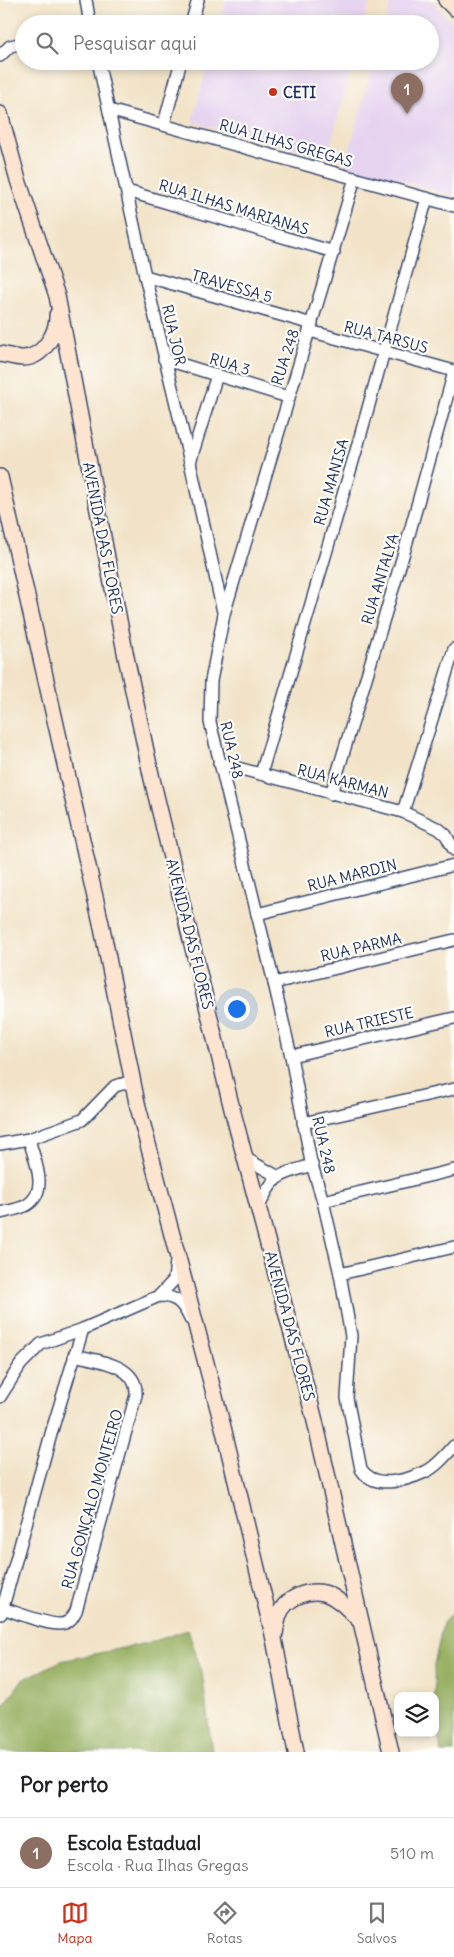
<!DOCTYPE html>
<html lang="pt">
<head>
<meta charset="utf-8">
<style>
  :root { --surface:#fff; --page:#f6f6f6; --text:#202124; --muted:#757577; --line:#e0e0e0; --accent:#c8321e }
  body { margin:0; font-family:Delius,sans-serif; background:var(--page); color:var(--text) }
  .controls { position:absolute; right:15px; bottom:15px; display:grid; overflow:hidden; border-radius:10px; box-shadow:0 2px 8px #0003 }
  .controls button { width:45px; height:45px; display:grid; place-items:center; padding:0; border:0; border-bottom:1px solid var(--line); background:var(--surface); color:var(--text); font:25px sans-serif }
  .you { position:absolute; left:236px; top:1008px; width:18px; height:18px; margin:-12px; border:4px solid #fff; border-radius:50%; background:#1a73e8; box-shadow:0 0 0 8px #1a73e833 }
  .badge { display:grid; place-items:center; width:32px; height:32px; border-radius:50%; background:var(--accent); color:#fff; font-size:16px; font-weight:700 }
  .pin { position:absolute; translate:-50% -41px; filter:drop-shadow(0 1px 2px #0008) }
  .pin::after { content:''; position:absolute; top:26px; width:18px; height:15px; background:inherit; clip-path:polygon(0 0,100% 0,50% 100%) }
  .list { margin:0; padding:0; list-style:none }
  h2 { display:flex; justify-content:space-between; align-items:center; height:65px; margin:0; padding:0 20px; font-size:21px }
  h2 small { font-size:16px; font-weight:400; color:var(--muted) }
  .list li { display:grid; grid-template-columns:32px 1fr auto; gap:15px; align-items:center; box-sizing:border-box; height:70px; padding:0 20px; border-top:1px solid var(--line) }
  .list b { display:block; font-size:19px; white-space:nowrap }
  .list p { margin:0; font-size:16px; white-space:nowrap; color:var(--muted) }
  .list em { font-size:16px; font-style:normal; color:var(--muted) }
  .icon { flex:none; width:28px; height:28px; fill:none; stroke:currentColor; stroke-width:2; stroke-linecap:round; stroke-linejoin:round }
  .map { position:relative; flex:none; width:454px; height:1752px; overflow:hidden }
  .search { position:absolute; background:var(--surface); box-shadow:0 2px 8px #0003; left:15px; right:15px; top:15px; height:55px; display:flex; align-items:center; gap:12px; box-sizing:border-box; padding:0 18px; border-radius:28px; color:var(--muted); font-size:19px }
  .sheet { height:135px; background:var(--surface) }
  nav { display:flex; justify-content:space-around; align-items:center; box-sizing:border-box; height:70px; border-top:1px solid var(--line); background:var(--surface); font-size:14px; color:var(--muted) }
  nav a { display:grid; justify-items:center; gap:2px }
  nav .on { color:var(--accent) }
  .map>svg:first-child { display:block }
  .built { fill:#e6d3f0 }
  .forest { fill:#97b062; stroke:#597060 }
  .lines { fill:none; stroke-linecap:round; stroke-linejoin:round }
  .minor-casing { stroke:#3b4a6e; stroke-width:14 }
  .secondary-casing { stroke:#3b4a6e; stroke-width:18 }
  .minor { stroke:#fff; stroke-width:11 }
  .secondary { stroke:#fde4d1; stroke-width:15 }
  .poi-dot { fill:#c8321e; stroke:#fdfcf7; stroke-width:2 }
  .labels { text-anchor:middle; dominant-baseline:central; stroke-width:4.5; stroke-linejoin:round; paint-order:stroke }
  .poi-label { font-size:15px; font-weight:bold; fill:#1b2f5e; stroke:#fdfcf7; text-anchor:start }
  .street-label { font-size:15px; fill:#1b2f5e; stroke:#fdfcf7 }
</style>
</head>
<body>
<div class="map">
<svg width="454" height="1752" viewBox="0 0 454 1752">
  <rect width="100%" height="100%" fill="#fdfcf7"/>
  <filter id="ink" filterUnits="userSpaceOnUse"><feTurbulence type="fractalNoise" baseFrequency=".02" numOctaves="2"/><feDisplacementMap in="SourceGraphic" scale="10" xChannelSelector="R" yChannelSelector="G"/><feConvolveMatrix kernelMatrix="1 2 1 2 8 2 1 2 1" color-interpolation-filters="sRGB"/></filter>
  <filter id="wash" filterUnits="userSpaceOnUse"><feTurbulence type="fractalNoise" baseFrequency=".0096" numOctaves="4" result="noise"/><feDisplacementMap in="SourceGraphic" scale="20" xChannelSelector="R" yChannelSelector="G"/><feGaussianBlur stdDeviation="1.12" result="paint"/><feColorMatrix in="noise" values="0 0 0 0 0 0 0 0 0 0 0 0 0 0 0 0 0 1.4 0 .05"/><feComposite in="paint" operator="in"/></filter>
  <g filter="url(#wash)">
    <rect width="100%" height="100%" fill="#f2e3c8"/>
    <g class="built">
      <path d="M226,0H370L363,24H219Z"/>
      <path d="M391,0H430L454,25V196L345,166L374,61H430V24H385Z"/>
      <path d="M209,61H353L327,158L192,122Z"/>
    </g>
    <g class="forest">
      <path d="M454,1611V1752H441L435,1716L434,1665L443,1623Z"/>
      <path d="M188,1630L202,1672L212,1752H0V1711L22,1680L61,1661L147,1643Z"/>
    </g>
  </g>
  <g filter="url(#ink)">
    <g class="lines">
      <defs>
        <g id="minor">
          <path d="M86,0L90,24"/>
          <path d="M191,24L198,0"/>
          <path d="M0,56L10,46L24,43"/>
          <path d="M98,61L145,276L190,462L223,612"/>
          <path d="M109,110L454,206"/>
          <path d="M164,124L181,61"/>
          <path d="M355,178L224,614L211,681L210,722L274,983L291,1056L311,1162L323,1201L340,1274L351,1336L347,1398L361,1469C374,1490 405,1481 425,1472C436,1467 446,1455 454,1446"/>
          <path d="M127,191L334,252"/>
          <path d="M145,276L312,324"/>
          <path d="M310,331L454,371"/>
          <path d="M164,359L288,397"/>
          <path d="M190,462L217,375"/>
          <path d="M219,763L403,812L439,829L446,835L454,850"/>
          <path d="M261,774L358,444L427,198"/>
          <path d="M331,794L405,549L454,372"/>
          <path d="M403,812L454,649"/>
          <path d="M257,914L454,865"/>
          <path d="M274,983L454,940"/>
          <path d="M291,1056L454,1018"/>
          <path d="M303,1123L454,1089"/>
          <path d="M0,1144L29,1139L82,1120L115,1086L133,1081"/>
          <path d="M245,1158L277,1176"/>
          <path d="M323,1201L454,1170"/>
          <path d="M259,1207C274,1173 278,1176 312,1165"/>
          <path d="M0,1213C8,1211 20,1209 27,1205C50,1190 34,1160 29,1139"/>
          <path d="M340,1274L454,1247"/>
          <path d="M159,1296C177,1296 183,1304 190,1319"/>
          <path d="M0,1397L21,1364L41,1344L83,1329L159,1296L174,1280L176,1261"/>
          <path d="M2,1608C16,1612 53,1628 65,1623C71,1621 73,1616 76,1611L136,1395C138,1364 97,1361 74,1355"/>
          <path d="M1,1614L53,1427L83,1329"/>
        </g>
        <g id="secondary">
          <path d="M446,0L454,8"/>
          <path d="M0,114L18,180L57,296L126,657L152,779L232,1109L314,1417L391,1752"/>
          <path d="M0,354C7,355 16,358 23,358C43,358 58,332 57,315"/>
          <path d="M0,477L102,928L137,1103L223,1427L274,1639L296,1752"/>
          <path d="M275,1634C276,1628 277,1621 279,1615C285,1598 308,1589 324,1593C338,1597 351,1612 361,1622"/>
        </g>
      </defs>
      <use href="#minor" class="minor-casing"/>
      <use href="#secondary" class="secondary-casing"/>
      <use href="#minor" class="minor"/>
      <use href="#secondary" class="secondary"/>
    </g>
  </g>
  <circle class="poi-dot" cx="273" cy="92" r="5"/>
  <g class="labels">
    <g class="poi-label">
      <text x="283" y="92">CETI</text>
    </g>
    <g class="street-label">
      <text transform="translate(286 143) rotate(16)">RUA ILHAS GREGAS</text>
      <text transform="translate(234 207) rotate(17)">RUA ILHAS MARIANAS</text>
      <text transform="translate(232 286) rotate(16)">TRAVESSA 5</text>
      <text transform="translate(174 335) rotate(77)">RUA JOR</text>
      <text transform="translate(386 337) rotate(15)">RUA TARSUS</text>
      <text transform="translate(285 357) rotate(-72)">RUA 248</text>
      <text transform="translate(230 364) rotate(17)">RUA 3</text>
      <text transform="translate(331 482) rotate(-74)">RUA MANISA</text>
      <text transform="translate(103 538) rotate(79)">AVENIDA DAS FLORES</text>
      <text transform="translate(380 579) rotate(-73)">RUA ANTALYA</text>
      <text transform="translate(232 750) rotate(77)">RUA 248</text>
      <text transform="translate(343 781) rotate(15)">RUA KARMAN</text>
      <text transform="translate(352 875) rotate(-14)">RUA MARDIN</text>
      <text transform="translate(190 934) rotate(76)">AVENIDA DAS FLORES</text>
      <text transform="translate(361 947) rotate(-13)">RUA PARMA</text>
      <text transform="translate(369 1022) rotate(-13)">RUA TRIESTE</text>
      <text transform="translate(324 1145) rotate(77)">RUA 248</text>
      <text transform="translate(290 1326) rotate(75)">AVENIDA DAS FLORES</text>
      <text transform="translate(92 1499) rotate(-74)">RUA GONÇALO MONTEIRO</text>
    </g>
  </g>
</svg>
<div class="controls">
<button><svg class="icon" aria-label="layers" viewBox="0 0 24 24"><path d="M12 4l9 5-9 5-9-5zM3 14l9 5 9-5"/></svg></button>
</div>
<div class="you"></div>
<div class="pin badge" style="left:407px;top:114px;background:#8d6e63">1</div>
<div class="search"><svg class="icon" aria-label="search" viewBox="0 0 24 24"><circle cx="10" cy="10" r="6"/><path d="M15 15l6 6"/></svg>Pesquisar aqui</div>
</div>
<section class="sheet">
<h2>Por perto<small></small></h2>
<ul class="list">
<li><span class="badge" style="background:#8d6e63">1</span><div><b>Escola Estadual</b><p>Escola · Rua Ilhas Gregas</p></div><em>510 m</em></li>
</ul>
</section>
<nav>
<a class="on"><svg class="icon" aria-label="map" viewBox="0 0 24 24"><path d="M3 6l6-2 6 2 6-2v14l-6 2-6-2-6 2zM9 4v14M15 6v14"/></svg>Mapa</a>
<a><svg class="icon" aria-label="directions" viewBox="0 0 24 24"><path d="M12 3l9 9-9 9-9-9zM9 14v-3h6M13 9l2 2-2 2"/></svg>Rotas</a>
<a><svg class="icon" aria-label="saved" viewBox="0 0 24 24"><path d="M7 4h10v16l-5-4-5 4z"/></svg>Salvos</a>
</nav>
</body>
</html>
